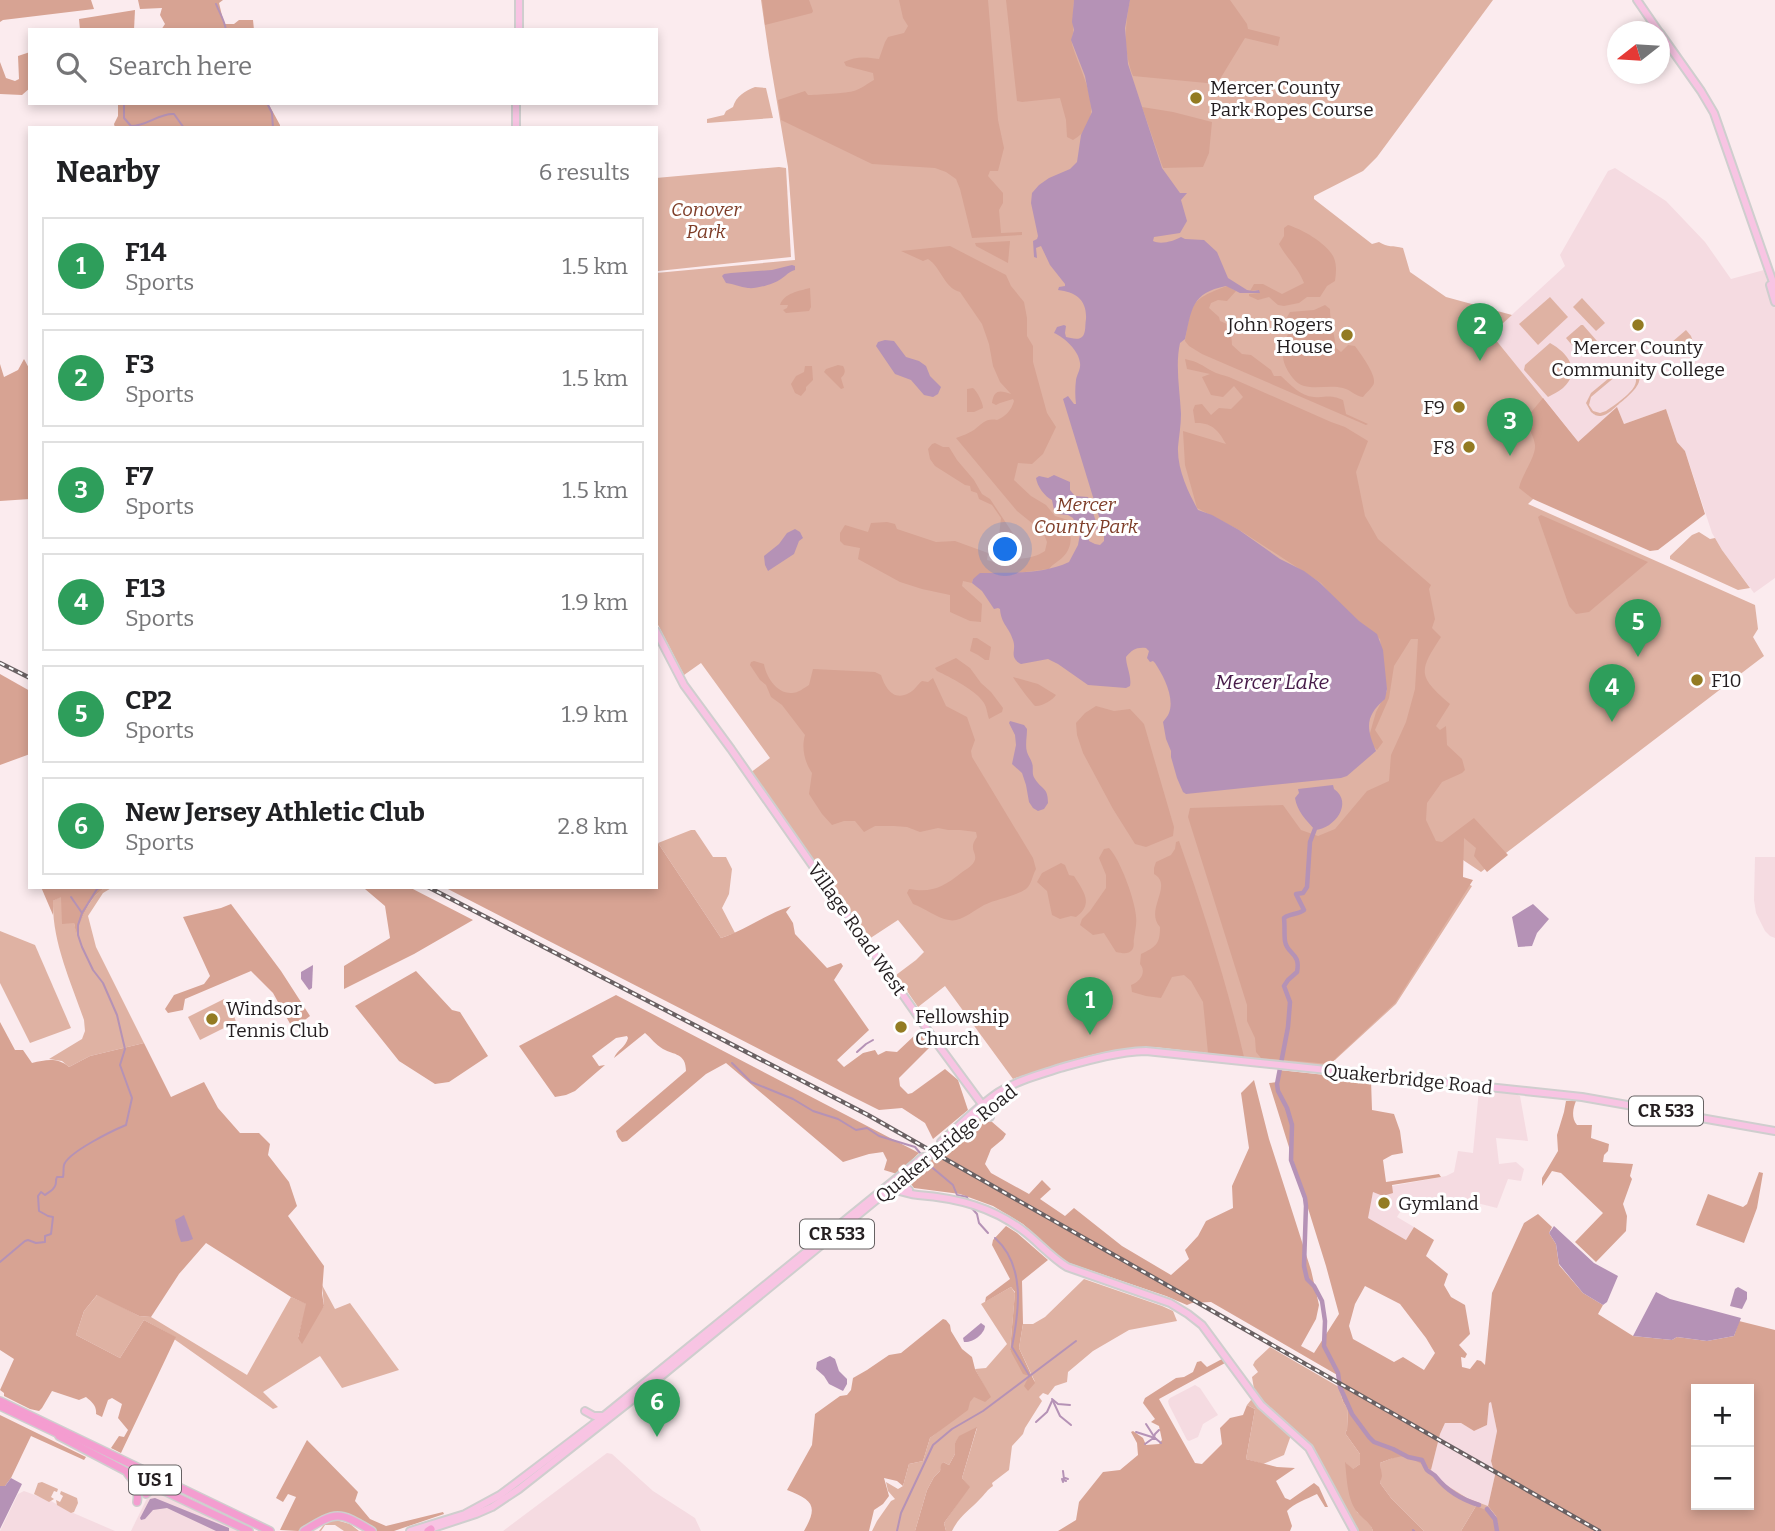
<!DOCTYPE html>
<html lang="en">
<head>
<meta charset="utf-8">
<style>
  :root { --surface:#fff; --page:#f2f2f2; --text:#202124; --muted:#757577; --line:#e0e0e0; --accent:#b45309 }
  body { margin:0; font-family:Bitter,serif; background:var(--page); color:var(--text) }
  .controls { position:absolute; right:21px; bottom:21px; display:grid; overflow:hidden; border-radius:0px; box-shadow:0 4px 10px #0003 }
  .controls button { width:63px; height:63px; display:grid; place-items:center; padding:0; border:0; border-bottom:2px solid var(--line); background:var(--surface); color:var(--text); font:35px sans-serif }
  .compass { position:absolute; left:1607px; top:21px; width:63px; height:63px; border-radius:50%; background:var(--surface); box-shadow:0 4px 10px #0003; rotate:253deg }
  .you { position:absolute; left:1006px; top:550px; width:24px; height:24px; margin:-18px; border:5px solid #fff; border-radius:50%; background:#1a73e8; box-shadow:0 0 0 10px #1a73e833 }
  .badge { display:grid; place-items:center; width:46px; height:46px; border-radius:50%; background:var(--accent); color:#fff; font-size:23px; font-weight:700 }
  .pin { position:absolute; translate:-50% -58px; filter:drop-shadow(0 2px 4px #0008) }
  .pin::after { content:''; position:absolute; top:37px; width:24px; height:21px; background:inherit; clip-path:polygon(0 0,100% 0,50% 100%) }
  .list { margin:0; padding:0; list-style:none }
  h2 { display:flex; justify-content:space-between; align-items:center; height:91px; margin:0; padding:0 28px; font-size:30px }
  h2 small { font-size:23px; font-weight:400; color:var(--muted) }
  .list li { display:grid; grid-template-columns:46px 1fr auto; gap:21px; align-items:center; box-sizing:border-box; height:98px; margin:0 14px 14px; padding:0 14px; border:2px solid var(--line); border-radius:0px }
  .list b { display:block; font-size:26px; white-space:nowrap }
  .list p { margin:0; font-size:23px; white-space:nowrap; color:var(--muted) }
  .list em { font-size:23px; font-style:normal; color:var(--muted) }
  .icon { flex:none; width:38px; height:38px; fill:none; stroke:currentColor; stroke-width:2; stroke-linecap:round; stroke-linejoin:round }
  .map { position:relative; flex:none; width:1775px; height:1531px; overflow:hidden }
  .search { position:absolute; background:var(--surface); box-shadow:0 4px 10px #0003; left:28px; top:28px; width:630px; height:77px; display:flex; align-items:center; gap:18px; box-sizing:border-box; padding:0 24px; border-radius:0px; color:var(--muted); font-size:26px }
  .panel { position:absolute; background:var(--surface); box-shadow:0 4px 10px #0003; left:28px; top:126px; width:630px; height:763px; border-radius:0px }
  .map>svg:first-child { display:block }
  .built { fill:#f5dbe1 }
  .green { fill:#dfb2a3; fill-rule:evenodd }
  .forest { fill:#d7a393; fill-rule:evenodd }
  .water { fill:#b592b6 }
  .lines { fill:none; stroke-linecap:round; stroke-linejoin:round }
  .stream { stroke:#b592b6; stroke-width:2 }
  .river { stroke:#b592b6; stroke-width:4.5 }
  .major-casing { stroke:#cfcece; stroke-width:10 }
  .highway-casing { stroke:#cfcece; stroke-width:10 }
  .major { stroke:#f8c4e3; stroke-width:6 }
  .highway { stroke:#f49dd0; stroke-width:7 }
  .rail-casing { stroke:#6a6163; stroke-width:4.5 }
  .rail { stroke:#fff; stroke-width:2; stroke-dasharray:5; stroke-linecap:butt }
  .major-bridge-casing { stroke:#cfcece; stroke-width:10; stroke-linecap:butt }
  .major-bridge { stroke:#f8c4e3; stroke-width:6 }
  .poi-dot { fill:#937b22; stroke:#fff; stroke-width:2.5 }
  .labels { text-anchor:middle; dominant-baseline:central; stroke-width:6; stroke-linejoin:round; paint-order:stroke }
  .shield { fill:#fff; stroke:#666263; stroke-width:2 }
  .shield-label { font-size:18px; font-weight:bold; fill:#241e20 }
  .poi-label { font-size:19px; fill:#241e20; stroke:#fff; text-anchor:start }
  .park-label { font-size:19px; font-style:italic; fill:#7e3d28; stroke:#fff }
  .street-label { font-size:19px; fill:#241e20; stroke:#fff }
  .water-label { font-size:21px; font-style:italic; fill:#481c4a; stroke:#fff }
</style>
</head>
<body>
<div class="map">
<svg width="1775" height="1531" viewBox="0 0 1775 1531">
  <rect width="100%" height="100%" fill="#fbebee"/>
  <g class="built">
    <path d="M1615,168L1666,201L1705,242L1731,279L1764,270L1775,308V578L1754,593L1722,550L1712,533L1685,451L1677,442L1666,409L1624,424L1617,408L1578,442L1491,334L1565,266L1560,255L1608,171Z"/>
    <path d="M1755,857H1775V938L1770,936L1765,931L1756,913L1754,900Z"/>
    <path d="M1479,1090L1515,1094L1520,1096L1528,1141L1496,1138L1499,1164L1516,1162L1524,1169L1521,1181L1508,1179L1497,1208L1457,1198L1439,1206L1418,1211L1405,1204L1397,1217L1414,1227L1406,1240L1367,1219L1373,1192L1392,1186L1446,1176L1454,1172L1458,1151L1473,1153Z"/>
    <path d="M1195,1385L1200,1388L1218,1415L1203,1424L1198,1437L1189,1441L1187,1440L1169,1405L1168,1401L1170,1398Z"/>
    <path d="M1489,1402H1491L1497,1431L1491,1461L1495,1475L1488,1506L1467,1498L1443,1483L1431,1470L1440,1434L1445,1423H1461L1474,1431L1487,1425Z"/>
    <path d="M607,1453L612,1454L653,1491L695,1518L701,1531H503Z"/>
    <path d="M151,1490L240,1531H131Z"/>
    <path d="M24,1491L51,1501L71,1512L115,1531H0L18,1494Z"/>
  </g>
  <g class="green">
    <path d="M761,0H1493L1377,157L1363,171L1314,196V199L1372,244L1379,242C1388,248 1393,245 1403,248L1410,272L1446,297L1512,315L1491,334L1584,449L1528,504L1755,605L1758,629L1753,637L1764,656L1481,872L1463,860L1452,876L1472,886L1396,1004L1335,1060L1301,1046L1331,1063L1322,1066L1154,1047C1105,1047 1059,1064 1013,1079L945,986L918,1007L896,975L916,960L924,952L898,920L869,939L750,773L770,758L701,663L684,675L656,621V273L795,260L788,167L769,55Z"/>
    <path d="M755,87L766,88L773,118L707,123V119L724,115L726,111L733,107C736,96 745,91 755,87Z"/>
    <path d="M779,167L786,168L791,257L658,271L656,250V178Z"/>
    <path d="M1550,297L1568,317L1538,345L1519,324Z"/>
    <path d="M1582,298L1605,323L1596,331L1573,307Z"/>
    <path d="M1581,325H1583L1597,341C1582,353 1578,353 1566,338Z"/>
    <path d="M1686,330L1691,336L1694,345L1677,351L1672,342Z"/>
    <path d="M1550,343C1568,353 1582,371 1563,388C1558,392 1553,394 1548,397L1524,370L1525,365Z"/>
    <path d="M1626,368C1655,375 1630,395 1619,404C1614,408 1608,415 1601,416C1596,416 1595,415 1591,412L1586,403L1591,393L1620,369ZM1622,371C1627,371 1629,370 1633,374C1646,386 1614,405 1606,411L1600,413L1593,411L1589,405L1591,397Z"/>
    <path d="M1699,532L1710,539L1715,538L1722,550L1750,588L1738,590L1670,559V556L1692,535Z"/>
    <path d="M691,830H695L713,857H726L732,869L729,894L722,908L735,933L721,938L658,843Z"/>
    <path d="M106,887H113L103,893L88,916L96,947L144,1043L90,1056L69,1067L62,1061L49,1059L82,1039L85,1031L84,1020C71,982 52,942 53,901L61,896L74,923L76,931C83,915 90,896 106,887Z"/>
    <path d="M0,931L35,945L71,1028L30,1043L0,983Z"/>
    <path d="M224,999L232,1009L236,1022L200,1040L188,1017Z"/>
    <path d="M1084,1279L1162,1306L1173,1311L1177,1321L1129,1330L1093,1351L1068,1372L1067,1382L1055,1386L1048,1395L1043,1393L1039,1397L1042,1401L1025,1428L1023,1434L1012,1446L1009,1470L992,1483L993,1486C987,1490 985,1494 980,1499C969,1511 960,1515 952,1531H946L944,1523L969,1487L962,1478L977,1428L955,1443V1454L949,1465L943,1462L940,1471L934,1477L927,1490L915,1531H872L877,1521L891,1501L895,1499L888,1491L886,1482L898,1489L903,1486L909,1464L923,1461L930,1438L945,1426L974,1396L990,1397L975,1369L986,1368L1007,1344L981,1304L1011,1287L1015,1293L1010,1350L1035,1382L1019,1348L1023,1324H1033L1045,1317Z"/>
    <path d="M322,1285L335,1309L350,1303L399,1370L342,1388L320,1356L263,1392L278,1407L273,1409L174,1339L175,1337L144,1320L120,1358L76,1335L84,1311L98,1294L139,1316L151,1317L247,1375L291,1297L307,1304L298,1338L324,1306Z"/>
    <path d="M1270,1347L1339,1387L1343,1402L1348,1409L1347,1430L1345,1433L1360,1454V1464L1352,1470L1346,1463L1357,1512L1370,1523L1373,1531H1354L1311,1449L1296,1435L1290,1438L1284,1455L1263,1464L1246,1459L1255,1409L1247,1405L1255,1395L1252,1377L1258,1372L1253,1365L1255,1361Z"/>
    <path d="M1400,1455L1414,1459L1431,1470L1443,1483L1467,1498L1488,1506L1496,1516L1499,1527L1476,1506L1461,1531H1424L1391,1498L1380,1483L1381,1476L1380,1463Z"/>
    <path d="M42,1482L58,1489L57,1492L54,1491L51,1497L54,1499L49,1502L34,1494L38,1483Z"/>
    <path d="M61,1491L77,1498L78,1503L74,1512L71,1513L57,1505L56,1500L60,1502L63,1496L60,1494Z"/>
    <path d="M336,1520L350,1524L359,1531H344L335,1525H325L321,1531H319L326,1522Z"/>
  </g>
  <g class="forest">
    <path d="M0,0H91L94,9L3,20L0,22Z"/>
    <path d="M138,0H223L219,3L224,24H234L239,20H253L254,30H161L165,24L160,15L162,8L140,9Z"/>
    <path d="M762,0H809L813,11L812,13L765,25Z"/>
    <path d="M899,0H988L998,120L1004,148L998,171H990L988,176L1003,193V203L999,210L1001,233L1022,232V235L972,238L960,189L956,179L946,172L935,168L872,164L781,120L778,100L805,91L808,95C814,95 849,93 854,91C861,89 868,83 874,80L873,73L846,66L844,62C856,56 866,57 879,59L885,42L888,37L904,33L908,26L903,18Z"/>
    <path d="M1006,0H1074C1073,9 1073,18 1073,28C1074,34 1071,38 1072,44C1080,73 1110,119 1073,140L1067,137L1066,120L1060,98L1022,102L1017,101Z"/>
    <path d="M1130,0H1230L1247,24L1248,29L1280,37L1278,46L1245,38L1217,84L1133,76C1123,51 1125,25 1130,0Z"/>
    <path d="M135,10L134,30H80L79,19Z"/>
    <path d="M30,52V88L22,95L0,94V62L6,78L15,81L19,79L18,56Z"/>
    <path d="M118,103H268L280,125V128H115L114,124L118,116Z"/>
    <path d="M1142,107L1173,112L1212,122L1209,153L1203,167L1163,168Z"/>
    <path d="M1288,225C1302,229 1328,244 1334,258C1337,266 1336,273 1335,281L1327,286L1320,297H1307L1299,303L1284,306L1278,305L1269,297L1258,300L1249,296V294L1259,293L1258,290L1250,291L1254,284H1263L1282,294L1304,283C1298,267 1287,259 1279,244L1284,236V228Z"/>
    <path d="M1010,241L1008,263L976,246L975,243Z"/>
    <path d="M950,246L1006,275L1011,286L1024,302L1027,318V336L1033,346V362L1047,413L1056,427L1043,454L1032,464L1018,463L1014,480L1031,496L1046,505L1055,516L1068,520C1071,534 1074,547 1062,558C1057,562 1053,564 1049,569L1017,573H984L973,579L972,583L963,581L962,586L982,604L981,622L970,621L950,612V595L922,589L900,582L858,559L860,548L844,545L840,541V533L845,525L868,532L871,523L887,522L895,524L897,529L936,542L955,541L988,553L987,560L994,562L995,555C1011,561 1032,560 1045,551L1047,542L1043,532L1017,511L956,438C962,436 969,433 974,430C983,423 986,418 997,420C1006,416 1011,411 1014,401L1013,399L1000,403L996,405L992,403C994,389 1000,390 1011,394L1000,382L993,366L989,344L982,324L960,292C944,288 941,267 928,259L923,261L901,251Z"/>
    <path d="M1227,286L1236,291L1227,301L1218,300L1211,303L1209,308L1219,317L1220,321L1227,324L1229,332H1231L1232,345L1242,354L1251,355L1271,370L1274,376H1281C1291,385 1300,396 1314,397C1327,398 1328,394 1343,400L1346,414L1368,424L1366,425L1202,354L1189,346L1185,341C1192,303 1189,300 1227,286Z"/>
    <path d="M810,288L811,307L809,311L786,313L783,310L787,308L788,305H780C784,293 799,291 810,288Z"/>
    <path d="M1325,305L1330,309C1330,323 1335,335 1336,348L1341,352L1348,345L1355,346C1360,353 1376,374 1374,383C1373,387 1365,394 1363,397C1355,396 1351,390 1343,388C1333,385 1321,388 1310,387C1301,386 1298,384 1292,377C1279,359 1282,351 1289,331L1283,324L1290,312L1314,310Z"/>
    <path d="M24,359L30,370V499L0,501V364L4,377L18,370Z"/>
    <path d="M1185,359C1199,362 1201,365 1212,371C1217,374 1224,375 1229,377L1331,422L1345,427L1368,441L1356,472L1365,516L1378,539L1431,585L1429,589L1435,619L1432,628L1441,637C1418,672 1418,676 1450,704L1436,726L1440,730L1446,726L1447,745L1462,759L1465,770L1462,773L1442,782L1427,803L1426,820L1436,841L1442,842L1474,818L1508,855L1487,872L1474,856L1476,848L1464,838L1463,877L1473,880L1395,1003L1337,1057L1331,1064L1261,1058L1256,1052L1255,1038L1247,1021V1005L1188,817L1190,808L1283,805L1301,830L1318,836L1335,829L1367,791L1389,781L1391,755L1406,722L1415,689L1418,639H1411L1394,666L1389,698L1375,730L1383,742L1377,750L1370,743V733L1376,712L1387,691L1380,639L1349,615L1321,583L1241,531L1197,508L1185,465L1183,431L1226,444C1219,431 1212,422 1195,423L1193,410L1195,405L1202,404L1211,415L1219,408L1231,409L1243,397L1234,386L1223,397L1211,395L1202,377L1210,374L1187,369Z"/>
    <path d="M838,365L843,366C846,371 845,374 841,378L844,388L841,389L824,372L826,369Z"/>
    <path d="M805,366H812L813,380L806,387V390L801,396L795,393L791,384L796,376L804,372Z"/>
    <path d="M973,388C977,391 983,403 983,408L974,412H967V389Z"/>
    <path d="M1543,398L1578,442L1617,407L1624,424L1666,409L1677,442L1685,451L1705,514L1658,550L1650,551L1533,499L1519,488C1522,474 1536,457 1535,445C1534,435 1527,428 1527,417Z"/>
    <path d="M935,443L943,447H949L957,460L974,480L982,494L990,499L1022,547L1017,550L1004,544L999,536L1001,518L992,505L979,499L977,493L971,491L970,486L965,485L935,466L930,459L928,449L932,444Z"/>
    <path d="M1541,515L1648,562L1589,612L1576,614L1569,606L1538,517Z"/>
    <path d="M973,638H977L991,647L989,660H985L978,655L970,651Z"/>
    <path d="M956,658L970,668L981,683L991,692L1003,708L1002,712L989,719C987,713 987,708 984,703C977,691 950,677 937,671L935,668Z"/>
    <path d="M754,661L764,664C766,677 777,694 792,693C798,693 804,688 809,685L813,669L875,672L881,675C885,687 893,702 909,693C914,691 917,685 922,681L928,682L933,678L946,706L967,717L975,740L971,751L972,757L1033,858L1036,869C1032,876 1032,884 1026,889C1016,896 996,899 984,905C975,910 959,923 949,920C936,918 925,908 913,904L907,893L909,889C933,893 943,887 961,873C965,870 972,866 974,862C979,853 967,850 977,837L976,832L960,830H948L938,828L920,832L907,827L894,826H875L864,832L855,821H844L832,825L822,814L809,794L812,773C805,763 801,748 805,735L782,705L771,697L766,685L760,680L750,665L751,662Z"/>
    <path d="M0,674L30,691V754L0,765Z"/>
    <path d="M1013,677L1038,684L1056,695C1053,700 1041,707 1035,706C1031,702 1015,681 1013,677Z"/>
    <path d="M1096,706L1114,711L1130,709L1144,724L1174,827L1173,836L1146,847L1135,844L1113,809L1083,753L1077,735L1076,723L1085,713Z"/>
    <path d="M1179,841C1204,912 1227,984 1244,1057L1208,1053L1203,1002L1191,981L1184,975L1172,977L1161,998L1146,996L1132,992L1131,985C1140,982 1147,972 1140,964L1141,954C1156,947 1160,944 1160,927C1144,910 1174,885 1154,874V868L1156,862L1171,855L1175,849L1176,842Z"/>
    <path d="M656,843H658L721,938C746,930 766,914 791,906L786,912L793,923L795,934L827,968L841,963L843,966L834,980L869,1030L837,1060L844,1067L863,1053L875,1050L878,1055L886,1051L897,1052L915,1035L925,1031L933,1044L899,1078L900,1086L908,1094L912,1093L945,1069L958,1080L968,1110L933,1139L925,1123L902,1108L879,1110L843,1092L444,887H656Z"/>
    <path d="M1109,848C1120,859 1135,900 1136,916C1137,924 1135,931 1134,939C1133,942 1135,946 1132,950C1128,955 1122,953 1116,952L1104,933L1093,935L1080,925L1082,919L1090,911L1106,888V875L1099,858L1104,849Z"/>
    <path d="M1061,863L1065,865L1069,875L1074,876C1084,892 1094,904 1076,917L1071,916L1060,919L1052,915L1047,891L1037,882L1042,873Z"/>
    <path d="M41,887H106C89,897 83,916 76,933L74,923L62,924L61,897L53,901V915Z"/>
    <path d="M366,887H409L473,920L414,954L344,989V966L390,938L385,906L365,889Z"/>
    <path d="M231,904L281,971L310,1016L293,1029L273,993L251,971L185,999L183,1010L168,1013L165,1009L174,995L204,984L210,976L183,917L221,908Z"/>
    <path d="M416,971L452,1010L460,1012L488,1056L449,1082L435,1084L399,1061L355,1006Z"/>
    <path d="M616,995L919,1153L897,1174L884,1170L887,1160L883,1152L869,1154L843,1162L726,1063L706,1074L627,1141L622,1142L618,1137L616,1131L686,1071C686,1053 674,1055 663,1049C656,1045 651,1038 645,1033L614,1058C617,1050 626,1047 628,1038L627,1036L616,1038L592,1056L599,1066L605,1065L575,1091L566,1095L555,1097L519,1046Z"/>
    <path d="M0,1022L15,1050H23L32,1063C46,1060 57,1057 69,1067L90,1056L144,1043L171,1097L204,1082L218,1108L240,1133H259L270,1144L268,1155L289,1182L297,1206L288,1216L324,1266L322,1293L324,1306L302,1344L298,1338L306,1304L291,1297L206,1243L179,1274L151,1317L139,1316L97,1295L84,1311L76,1335L120,1358L144,1320L176,1337L121,1453L111,1448L119,1436L124,1437L128,1430L118,1418L122,1404L112,1398L108,1400L102,1417L96,1414C97,1406 92,1402 86,1397L79,1400L52,1391L42,1408L39,1411L30,1409L4,1396V1393L0,1390L14,1359L0,1350Z"/>
    <path d="M1279,1070L1371,1080L1372,1110L1394,1114L1400,1131L1403,1153L1392,1155L1383,1160L1386,1182L1439,1174L1441,1177L1392,1185L1393,1193L1383,1196L1373,1192L1368,1218L1406,1240L1414,1227L1434,1240L1426,1256L1448,1274L1444,1285L1451,1297L1465,1305L1470,1334L1459,1345L1467,1354L1465,1358L1461,1357L1462,1367L1470,1369L1477,1360L1481,1361L1485,1365L1492,1293L1524,1223L1538,1214L1552,1227L1549,1233L1556,1244L1559,1265L1583,1293L1603,1305L1598,1314L1633,1336L1672,1340L1677,1337L1707,1341L1734,1336L1739,1321L1775,1330V1531H1461L1476,1506L1486,1510L1498,1526L1496,1516L1488,1506L1495,1475L1491,1461L1497,1431L1491,1402L1489,1403L1487,1425L1474,1431L1461,1423H1445L1440,1434L1431,1470C1407,1455 1406,1452 1380,1463L1382,1476L1380,1483L1391,1498L1424,1531H1373C1370,1522 1364,1520 1358,1513C1347,1500 1347,1479 1345,1462L1353,1469L1360,1464V1454L1345,1433L1347,1430L1348,1409L1343,1402L1339,1387V1376L1211,1302L1192,1303L1187,1305L1166,1296L1069,1263L1060,1257L1023,1224L993,1206L960,1194L914,1188L908,1180L984,1115L1006,1134L1003,1139L991,1149L985,1164L991,1173L1029,1194L1042,1180L1051,1189L1040,1199L1065,1216L1074,1208L1122,1246L1171,1275L1189,1259L1185,1250L1198,1236L1206,1221L1233,1208L1232,1186L1249,1148L1241,1093L1254,1080L1269,1139L1311,1270L1319,1305L1316,1319L1301,1346L1314,1353L1339,1314L1326,1266L1269,1083L1277,1082ZM1365,1286L1400,1304L1426,1338L1435,1353L1424,1370L1403,1357L1394,1362L1353,1339L1349,1326L1355,1304ZM1696,1389H1749V1505H1696Z"/>
    <path d="M1566,1101H1576C1573,1108 1571,1118 1577,1125H1592L1591,1138L1609,1144L1608,1151L1604,1155L1603,1162L1633,1164L1630,1176L1632,1179L1623,1204L1627,1216L1626,1231L1596,1262L1575,1242L1603,1213L1561,1173L1552,1171L1542,1186V1178L1558,1151L1557,1135L1564,1112Z"/>
    <path d="M1759,1172L1763,1173L1757,1208L1744,1243L1696,1225L1708,1194L1743,1207L1747,1204Z"/>
    <path d="M1006,1226L1017,1233L1048,1260L1022,1281L1023,1324L1019,1348L1035,1383L1028,1391L1024,1386L1029,1376L1023,1374L1010,1350L1015,1292L1011,1287L985,1302L986,1297L1010,1279L992,1245L993,1240Z"/>
    <path d="M943,1319L946,1320L950,1325L951,1331L962,1349L972,1357L975,1369L991,1397L985,1402L974,1397L970,1402L968,1410L930,1438L923,1461L909,1464L903,1486L897,1481L884,1478L889,1496L883,1504L874,1510L869,1531H804C819,1505 812,1500 787,1490L812,1445L815,1414L840,1396L847,1395L851,1390L853,1378L867,1370L889,1355L901,1353Z"/>
    <path d="M1222,1359L1225,1363L1159,1399L1195,1463L1202,1464L1222,1444L1220,1428L1230,1418L1243,1415L1247,1405L1255,1409L1246,1459L1277,1467L1295,1468L1276,1481L1285,1498L1290,1500L1314,1483L1319,1487L1328,1507H1325L1317,1494C1307,1499 1294,1503 1287,1511L1292,1526L1290,1531H1058L1076,1520L1079,1502L1103,1472L1120,1470L1138,1455L1137,1443L1131,1432L1133,1431L1143,1438L1146,1445L1159,1444L1162,1440L1159,1426L1151,1422L1155,1419L1143,1403L1145,1398L1176,1378L1184,1377L1193,1372L1197,1362L1201,1361L1207,1367Z"/>
    <path d="M0,1415L86,1457L84,1460L31,1436L11,1478L5,1486H0Z"/>
    <path d="M977,1427L962,1478L970,1487L944,1523L946,1531H915L927,1490L934,1477L940,1471L941,1465L943,1462L949,1465L955,1454V1443L959,1436Z"/>
    <path d="M307,1440L358,1492L355,1501L370,1519L386,1526L443,1512L444,1514L394,1531H376L351,1517H323L298,1531L280,1530L296,1497L288,1494L283,1502L276,1498Z"/>
  </g>
  <g class="water">
    <path d="M1074,0H1130L1125,28L1128,64L1162,168L1180,193H1187L1181,200L1187,221L1180,233L1154,237L1153,241C1161,245 1174,241 1181,237L1185,239L1204,240L1217,252L1228,278L1247,290L1253,291L1259,290L1260,293H1240L1226,286C1191,293 1192,309 1185,339L1180,343C1175,366 1180,391 1181,414C1181,425 1179,436 1178,447C1177,469 1188,492 1198,510L1212,515L1239,530L1280,559L1304,571L1319,582L1359,621L1377,634L1383,650L1387,689L1385,699C1365,716 1366,728 1376,751L1347,776L1341,778L1186,794L1183,792L1177,778L1171,757V751L1166,739L1163,722C1165,719 1168,716 1169,713C1175,697 1163,675 1155,663L1153,661L1150,662L1147,658L1149,651L1146,648C1136,647 1132,650 1126,657C1126,666 1132,677 1130,686L1126,688L1088,685L1058,664L1048,659L1021,664C1008,657 1017,651 1013,640C1009,627 1001,624 1000,609L998,608L994,609L982,591L972,583L973,579L980,573C1010,572 1042,575 1069,562L1078,545L1080,534L1073,518L1068,515L1057,514L1054,510L1052,500C1045,497 1037,486 1036,478L1039,476L1048,478L1054,475L1070,482V490L1075,496L1088,497L1098,528L1088,535L1089,541L1095,544L1100,545L1104,541V533L1063,399L1068,396L1074,404H1076C1075,396 1075,388 1076,380C1077,374 1081,369 1080,363C1079,351 1064,337 1054,333L1057,327L1064,325L1066,326L1065,333L1066,337C1071,338 1079,341 1083,336C1086,332 1085,324 1086,319C1087,300 1076,292 1058,290L1059,287L1065,286V284L1050,265L1041,246L1036,248L1037,258L1034,257L1033,241L1037,239L1038,236L1031,203L1032,193L1039,185L1049,178L1070,169L1077,162L1081,135L1092,112L1085,76L1071,40L1074,30L1072,22Z"/>
    <path d="M792,265L795,266V270C788,272 787,275 781,279C774,284 757,289 748,288C740,287 734,284 726,283L722,276L724,274L731,273L772,270Z"/>
    <path d="M885,340L894,341L906,357L919,361L926,366L930,376L941,387L938,394L933,397L924,395L911,380L895,374L876,346L878,342Z"/>
    <path d="M795,529L800,532L803,538L799,541L794,554L768,571L765,565L764,556L779,544L787,533Z"/>
    <path d="M1010,721L1024,725L1027,729C1027,737 1025,745 1027,752C1028,756 1031,759 1032,763C1034,768 1031,774 1035,779C1042,790 1048,787 1048,803L1044,809L1038,811L1033,808L1029,802L1026,785L1022,773L1012,764L1016,745L1015,735L1009,723Z"/>
    <path d="M1333,785L1334,789C1354,803 1334,829 1315,830C1306,820 1297,811 1295,798L1299,793L1298,789Z"/>
    <path d="M1533,904L1549,919L1537,933L1532,946L1518,947L1512,917Z"/>
    <path d="M313,965L312,988L309,990L301,979V972Z"/>
    <path d="M184,1215L193,1239L188,1241L181,1242L178,1234L175,1220Z"/>
    <path d="M1554,1226L1594,1263L1618,1276L1607,1302L1603,1305L1583,1293L1559,1264L1556,1244L1549,1233Z"/>
    <path d="M1738,1287L1747,1292V1299L1742,1309L1730,1306L1735,1289Z"/>
    <path d="M1656,1292L1670,1299L1741,1318L1734,1336L1707,1341L1677,1337L1672,1340L1633,1336Z"/>
    <path d="M981,1323L985,1326C984,1335 972,1343 964,1342L963,1338Z"/>
    <path d="M830,1356L835,1359L839,1371L847,1379V1384L843,1391L829,1384L824,1376L816,1369L817,1362Z"/>
    <path d="M11,1478L22,1484L0,1529V1486H5Z"/>
    <path d="M155,1498L229,1528V1531H216L167,1508L153,1510L145,1519L141,1520L140,1518L150,1499Z"/>
  </g>
  <g class="lines">
    <g class="stream">
      <path d="M216,4C220,14 224,19 226,30"/>
      <path d="M124,103V118L131,126C147,126 159,113 174,114L184,128"/>
      <path d="M267,103L272,113L273,128"/>
      <path d="M71,897L82,913"/>
      <path d="M857,1052L866,1044L873,1040"/>
      <path d="M732,1063L751,1082L793,1099L813,1111L838,1119L856,1130L867,1128L879,1136L915,1147L920,1153"/>
      <path d="M928,1164L953,1185L957,1195L967,1197L968,1200"/>
      <path d="M970,1206L977,1214L979,1223L988,1233"/>
      <path d="M995,1238C1026,1266 1019,1311 1012,1347L1029,1375"/>
      <path d="M0,1262L25,1241L28,1240L36,1243L45,1242V1236L51,1234L53,1217L48,1216L39,1211L38,1196L41,1192L45,1195C48,1192 53,1191 55,1186C57,1183 55,1180 57,1177H63C64,1173 63,1169 64,1165C68,1152 114,1130 126,1125L132,1098L120,1065L125,1049L117,1015L103,983L93,970L82,947L78,935V925L82,913L97,889L102,887"/>
      <path d="M1052,1399L1058,1404L1070,1405"/>
      <path d="M1053,1401L1060,1416L1071,1425"/>
      <path d="M1036,1422L1047,1412L1052,1401"/>
      <path d="M1146,1424L1155,1438"/>
      <path d="M1136,1432L1155,1438L1161,1443"/>
      <path d="M1154,1437L1155,1434L1159,1430"/>
      <path d="M1145,1444L1152,1439H1156"/>
      <path d="M1063,1471L1064,1479L1065,1478L1068,1479"/>
      <path d="M1063,1482L1062,1479L1066,1481"/>
      <path d="M1413,1530L1414,1531"/>
      <path d="M897,1531L901,1513L933,1445L952,1429L983,1411L1076,1341"/>
    </g>
    <g class="river">
      <path d="M1316,826L1310,842L1307,887L1303,893L1296,894L1304,910C1298,915 1290,913 1284,918C1285,926 1284,934 1285,941C1287,955 1301,952 1297,972L1288,980L1284,986L1290,1002L1288,1027L1277,1084L1278,1091L1287,1108L1292,1125L1291,1160L1305,1198L1306,1206L1304,1266L1307,1279L1314,1286L1322,1301L1325,1321L1324,1346L1338,1373L1340,1387L1352,1414L1369,1437L1374,1442L1393,1449L1408,1457L1422,1460C1423,1462 1426,1469 1427,1470C1430,1473 1434,1474 1436,1477C1447,1491 1463,1500 1479,1505"/>
      <path d="M1487,1509L1495,1519L1497,1531"/>
    </g>
    <defs>
      <g id="major">
        <path d="M519,0V30"/>
        <path d="M1637,0L1659,32"/>
        <path d="M1660,33L1701,91L1714,113L1775,288"/>
        <path d="M516,103V128"/>
        <path d="M1770,285L1775,302"/>
        <path d="M656,631L684,685L731,749L931,1035L984,1107"/>
        <path d="M976,1115L982,1114L990,1117"/>
        <path d="M941,1142C960,1125 978,1106 999,1092C1018,1080 1039,1075 1060,1068C1089,1060 1116,1052 1146,1051L1582,1097L1775,1131"/>
        <path d="M906,1175L904,1180L905,1187L909,1190"/>
        <path d="M886,1192C900,1188 905,1194 918,1195C957,1198 993,1207 1025,1232C1039,1243 1051,1257 1067,1267L1170,1303L1188,1314L1202,1325L1261,1405L1309,1448L1354,1531"/>
        <path d="M585,1411L594,1416H603"/>
        <path d="M410,1531L465,1514L500,1495L595,1423L923,1157"/>
        <path d="M424,1531L476,1514L492,1507L519,1489L637,1396L886,1192"/>
      </g>
      <g id="highway">
        <path d="M0,1401L270,1531"/>
        <path d="M0,1406L63,1436"/>
        <path d="M59,1436L162,1490L249,1531"/>
        <path d="M128,1474C135,1481 139,1493 137,1502"/>
        <path d="M146,1494L152,1489H160"/>
        <path d="M304,1531C337,1511 338,1511 372,1531"/>
        <path d="M428,1531L431,1529"/>
      </g>
    </defs>
    <use href="#major" class="major-casing"/>
    <use href="#highway" class="highway-casing"/>
    <use href="#major" class="major"/>
    <use href="#highway" class="highway"/>
    <defs>
      <g id="rail">
        <path d="M0,663L30,678"/>
        <path d="M428,887L868,1115L1599,1531"/>
      </g>
    </defs>
    <use href="#rail" class="rail-casing"/>
    <use href="#rail" class="rail"/>
    <defs>
      <path id="major-bridge" d="M925,1159L943,1144"/>
    </defs>
    <use href="#major-bridge" class="major-bridge-casing"/>
    <use href="#major-bridge" class="major-bridge"/>
  </g>
  <g class="poi-dot">
    <circle cx="1196" cy="98" r="7"/>
    <circle cx="1638" cy="325" r="7"/>
    <circle cx="1347" cy="335" r="7"/>
    <circle cx="1459" cy="407" r="7"/>
    <circle cx="1469" cy="447" r="7"/>
    <circle cx="1697" cy="680" r="7"/>
    <circle cx="212" cy="1019" r="7"/>
    <circle cx="901" cy="1027" r="7"/>
    <circle cx="1384" cy="1203" r="7"/>
  </g>
  <g class="labels">
    <g class="shield">
      <rect x="1629" y="1096.5" width="74" height="29" rx="5"/>
      <rect x="800" y="1219.5" width="74" height="29" rx="5"/>
      <rect x="129" y="1465.5" width="52" height="29" rx="5"/>
    </g>
    <g class="shield-label">
      <text x="1666" y="1111">CR 533</text>
      <text x="837" y="1234">CR 533</text>
      <text x="155" y="1480">US 1</text>
    </g>
    <g class="poi-label">
      <text x="1210" y="87">Mercer County<tspan x="1210" dy="22">Park Ropes Course</tspan></text>
      <text x="1333" y="324" text-anchor="end">John Rogers<tspan x="1333" dy="22">House</tspan></text>
      <text x="1638" y="347" text-anchor="middle">Mercer County<tspan x="1638" dy="22">Community College</tspan></text>
      <text x="1445" y="407" text-anchor="end">F9</text>
      <text x="1455" y="447" text-anchor="end">F8</text>
      <text x="1711" y="680">F10</text>
      <text x="226" y="1008">Windsor<tspan x="226" dy="22">Tennis Club</tspan></text>
      <text x="915" y="1016">Fellowship<tspan x="915" dy="22">Church</tspan></text>
      <text x="1398" y="1203">Gymland</text>
    </g>
    <g class="park-label">
      <text x="706" y="209">Conover<tspan x="706" dy="22">Park</tspan></text>
      <text x="1086" y="504">Mercer<tspan x="1086" dy="22">County Park</tspan></text>
    </g>
    <g class="street-label">
      <text transform="translate(857 929) rotate(55)">Village Road West</text>
      <text transform="translate(1408 1079) rotate(6)">Quakerbridge Road</text>
      <text transform="translate(946 1144) rotate(-39)">Quaker Bridge Road</text>
    </g>
    <g class="water-label">
      <text x="1272" y="682">Mercer Lake</text>
    </g>
  </g>
</svg>
<div class="controls">
<button>+</button>
<button>−</button>
</div>
<svg class="compass" viewBox="-18 -18 36 36"><path d="M0-13l5 13h-10z" fill="#e53935"/><path d="M0 13l5-13h-10z" fill="#757577"/></svg>
<div class="you"></div>
<div class="pin badge" style="left:1090px;top:1035px;background:#2e9e5b">1</div>
<div class="pin badge" style="left:1480px;top:361px;background:#2e9e5b">2</div>
<div class="pin badge" style="left:1510px;top:456px;background:#2e9e5b">3</div>
<div class="pin badge" style="left:1612px;top:722px;background:#2e9e5b">4</div>
<div class="pin badge" style="left:1638px;top:657px;background:#2e9e5b">5</div>
<div class="pin badge" style="left:657px;top:1437px;background:#2e9e5b">6</div>
<div class="search"><svg class="icon" aria-label="search" viewBox="0 0 24 24"><circle cx="10" cy="10" r="6"/><path d="M15 15l6 6"/></svg>Search here</div>
<section class="panel">
<h2>Nearby<small>6 results</small></h2>
<ul class="list">
<li><span class="badge" style="background:#2e9e5b">1</span><div><b>F14</b><p>Sports</p></div><em>1.5 km</em></li>
<li><span class="badge" style="background:#2e9e5b">2</span><div><b>F3</b><p>Sports</p></div><em>1.5 km</em></li>
<li><span class="badge" style="background:#2e9e5b">3</span><div><b>F7</b><p>Sports</p></div><em>1.5 km</em></li>
<li><span class="badge" style="background:#2e9e5b">4</span><div><b>F13</b><p>Sports</p></div><em>1.9 km</em></li>
<li><span class="badge" style="background:#2e9e5b">5</span><div><b>CP2</b><p>Sports</p></div><em>1.9 km</em></li>
<li><span class="badge" style="background:#2e9e5b">6</span><div><b>New Jersey Athletic Club</b><p>Sports</p></div><em>2.8 km</em></li>
</ul>
</section>
</div>
</body>
</html>
